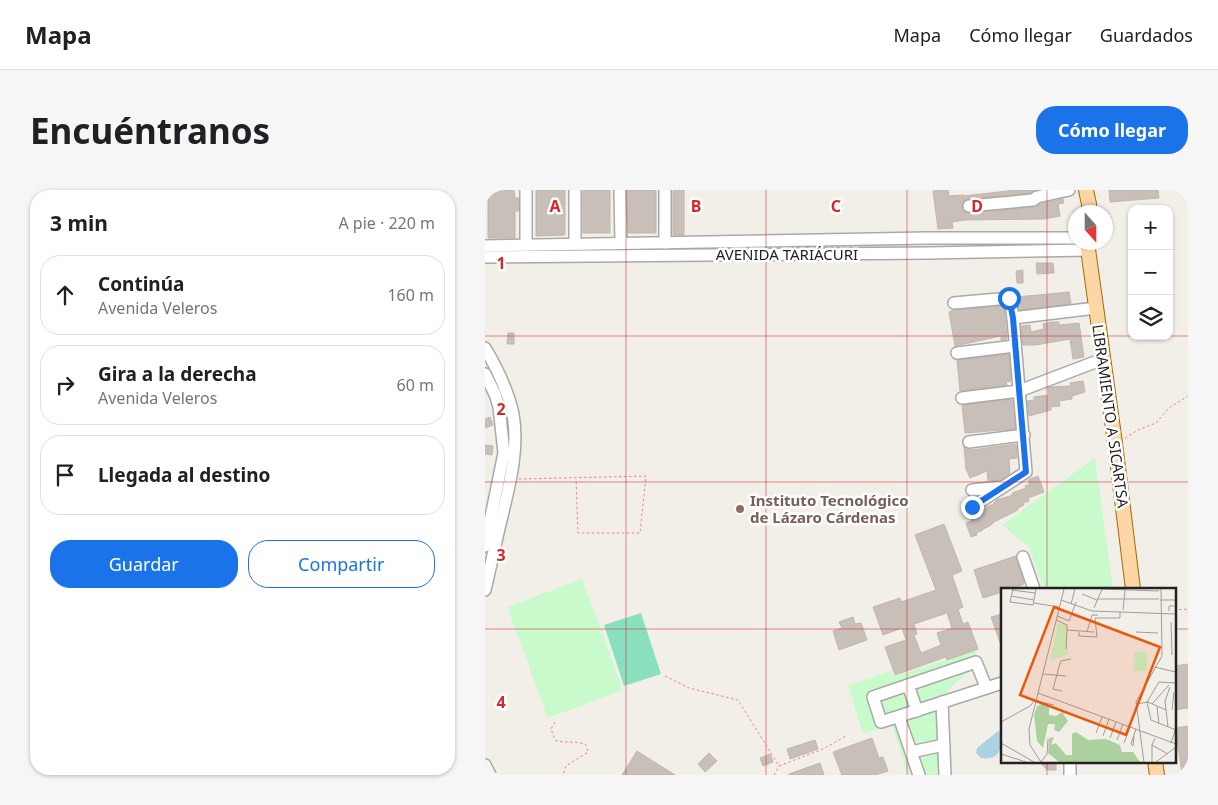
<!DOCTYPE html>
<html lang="es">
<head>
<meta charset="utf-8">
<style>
  :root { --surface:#fff; --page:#f6f6f6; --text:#202124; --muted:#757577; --line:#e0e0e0; --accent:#1a73e8 }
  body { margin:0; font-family:"Noto Sans",sans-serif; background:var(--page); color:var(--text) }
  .controls { position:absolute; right:15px; top:15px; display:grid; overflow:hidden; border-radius:10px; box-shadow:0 1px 4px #0004 }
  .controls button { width:45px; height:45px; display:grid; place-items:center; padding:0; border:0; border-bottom:1px solid var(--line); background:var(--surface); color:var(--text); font:25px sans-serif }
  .compass { position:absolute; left:583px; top:15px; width:45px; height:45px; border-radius:50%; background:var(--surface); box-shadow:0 1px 4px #0004; rotate:159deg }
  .stop { position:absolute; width:15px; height:15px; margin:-11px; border:4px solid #1a73e8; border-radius:50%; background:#fff }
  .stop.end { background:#1a73e8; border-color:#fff; box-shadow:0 1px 5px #0008 }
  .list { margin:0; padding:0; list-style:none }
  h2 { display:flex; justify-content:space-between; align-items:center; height:65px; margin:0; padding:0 20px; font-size:21px }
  h2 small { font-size:16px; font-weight:400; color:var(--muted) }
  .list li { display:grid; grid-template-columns:32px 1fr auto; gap:15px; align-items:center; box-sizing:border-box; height:80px; margin:0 10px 10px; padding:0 10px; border:1px solid var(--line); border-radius:20px }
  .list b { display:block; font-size:19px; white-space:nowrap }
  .list p { margin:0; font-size:16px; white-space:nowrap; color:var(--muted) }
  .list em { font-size:16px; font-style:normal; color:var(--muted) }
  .actions { display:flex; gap:10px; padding:15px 20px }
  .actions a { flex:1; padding:11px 0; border:1px solid var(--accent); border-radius:20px; text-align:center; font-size:18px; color:var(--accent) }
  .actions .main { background:var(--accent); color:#fff }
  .icon { flex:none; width:28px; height:28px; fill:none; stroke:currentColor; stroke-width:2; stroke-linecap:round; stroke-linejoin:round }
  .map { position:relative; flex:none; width:703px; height:585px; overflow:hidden; border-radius:20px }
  header { display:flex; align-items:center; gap:30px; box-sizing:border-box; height:70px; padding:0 25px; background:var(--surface); border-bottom:1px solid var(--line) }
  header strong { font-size:24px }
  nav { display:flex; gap:28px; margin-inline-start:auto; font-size:18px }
  .intro { display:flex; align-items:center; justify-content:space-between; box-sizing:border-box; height:120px; padding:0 30px }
  h1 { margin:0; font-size:35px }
  .button { padding:12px 22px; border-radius:20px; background:var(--accent); color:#fff; font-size:18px; font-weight:700 }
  main { display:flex; gap:30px; padding:0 30px }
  aside { flex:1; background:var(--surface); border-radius:20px; box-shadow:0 1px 4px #0004 }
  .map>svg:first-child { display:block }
  .park { fill:#c8facc }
  .pitch { fill:#88e0be }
  .water { fill:#aad3df }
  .building { fill:#c7bfb8; stroke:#c4b6ab; fill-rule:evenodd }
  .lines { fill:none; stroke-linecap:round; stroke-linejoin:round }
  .minor-casing { stroke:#a9a9a9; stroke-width:14 }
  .major-casing { stroke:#a06b00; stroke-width:16 }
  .path { stroke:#fa8072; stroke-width:1; stroke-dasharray:2.5 2.5; stroke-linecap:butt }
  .minor { stroke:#fff; stroke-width:11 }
  .major { stroke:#fcd6a4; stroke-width:14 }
  .route { stroke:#1a73e8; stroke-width:6 }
  .grid { fill:none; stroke:#d62828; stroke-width:1; stroke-opacity:0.55 }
  .education-dot { fill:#8d6e63; stroke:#fff; stroke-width:2 }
  .labels { text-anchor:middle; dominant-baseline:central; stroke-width:5; stroke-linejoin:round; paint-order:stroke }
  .street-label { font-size:15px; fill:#222; stroke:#fff }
  .education-label { font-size:15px; font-weight:bold; fill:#785e54; stroke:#fff; text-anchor:start }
  .inset-road { fill:none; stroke:#9f9d99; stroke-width:1 }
  .view { fill:#e8590c; fill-opacity:0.15; stroke:#e8590c; stroke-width:2.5 }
  .inset-edge { fill:none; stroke:#222; stroke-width:2.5 }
  .grid-label { font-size:16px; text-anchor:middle; font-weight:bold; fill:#d62828; stroke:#fff; stroke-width:5; stroke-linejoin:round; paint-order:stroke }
</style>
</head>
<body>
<header>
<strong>Mapa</strong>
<nav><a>Mapa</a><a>Cómo llegar</a><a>Guardados</a></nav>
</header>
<div class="intro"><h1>Encuéntranos</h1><a class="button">Cómo llegar</a></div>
<main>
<aside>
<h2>3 min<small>A pie · 220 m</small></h2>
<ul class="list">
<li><svg class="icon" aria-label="ahead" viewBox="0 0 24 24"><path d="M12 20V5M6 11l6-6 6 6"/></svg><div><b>Continúa</b><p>Avenida Veleros</p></div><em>160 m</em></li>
<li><svg class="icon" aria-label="right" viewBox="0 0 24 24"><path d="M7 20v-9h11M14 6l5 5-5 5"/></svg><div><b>Gira a la derecha</b><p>Avenida Veleros</p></div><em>60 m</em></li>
<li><svg class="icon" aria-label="arrive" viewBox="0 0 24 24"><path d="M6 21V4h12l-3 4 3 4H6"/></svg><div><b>Llegada al destino</b></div></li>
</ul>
<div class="actions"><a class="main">Guardar</a><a>Compartir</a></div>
</aside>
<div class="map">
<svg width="703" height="585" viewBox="0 0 703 585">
  <rect width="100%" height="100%" fill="#f2efe9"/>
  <g class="park">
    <path d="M610,268L628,399H559L544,357L517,335Z"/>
    <path d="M97,389L138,500L63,528L22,417Z"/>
    <path d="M490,460L494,472L463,500L462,585H423L407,535L378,544L363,495L406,481L408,487Z"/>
  </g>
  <path class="pitch" d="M156,423L176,484L139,496L119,435Z"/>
  <path class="water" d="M513,541L517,543C517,558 515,571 496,568L491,563L492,558Z"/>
  <g class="building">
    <path d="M3,0H29L30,8H34V21H30V48H3Z"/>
    <path d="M51,0H80V45L51,46Z"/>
    <rect x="98" y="0" width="27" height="43"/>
    <path d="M142,0H171V43H143Z"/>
    <rect x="188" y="0" width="11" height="45"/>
    <path d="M463,0L464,6L479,5V6L531,0H550L545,3L483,9L477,12V17L478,21L484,23L549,17L555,14L578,9L579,13L573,14L575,26L559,29L480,30L467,32L468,38L453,39L448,1Z"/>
    <path d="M624,0H673L674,8L625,12Z"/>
    <path d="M551,73H568L569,83L552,84Z"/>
    <path d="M538,80V93H532L531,81Z"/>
    <path d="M584,102L586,114L534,120L532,107Z"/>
    <path d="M519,116L522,149L516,150V146L470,156L464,122L468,120Z"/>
    <path d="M566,132H574V135L594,133L599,167L588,169L585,149L551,155H538L536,136L545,135L546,142L559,139L558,134Z"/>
    <path d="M23,143H29V154H22Z"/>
    <path d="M524,164L526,191L521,192L522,195L475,201L472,170Z"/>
    <path d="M598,191L600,202L587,206V209L574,211L575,216L566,217V220L544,226L542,211L549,210V207L564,205L563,198L565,197L586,196L585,193Z"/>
    <path d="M527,209L530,239L480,243L477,215Z"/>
    <path d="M5,227L8,235L0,238V229Z"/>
    <path d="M531,254L532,268L524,269L525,283L515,290L503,291L502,281L485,288L481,279L479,257L486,260Z"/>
    <path d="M0,255L8,256L7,265L0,264Z"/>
    <path d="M553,286L559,302L543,308L544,311L538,313L539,315L533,318V320L509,332L505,336L498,339V340L491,343L492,345L486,347L481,333L487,331L485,326L508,314L512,310L528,305L527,303L541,298L540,296L545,294L543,290Z"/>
    <path d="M459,334L477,381L467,385L478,417L473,419L478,434L483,432L493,459L462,470L461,467L410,485L400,457L421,450L417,438L398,445L388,417L415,408L416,412L451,400L430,345ZM462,423L467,438L452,443L456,455L436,463L429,445L432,444L429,434Z"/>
    <path d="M531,366L539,394L527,399H517V402L498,408L489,380Z"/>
    <path d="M517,424V455H516L506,427Z"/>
    <path d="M368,427L370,434L376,433L382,450L354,460L348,441L357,438L354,432Z"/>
    <path d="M703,474V518L689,520V476Z"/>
    <path d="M703,536V581L697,583L690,538Z"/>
    <path d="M387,548L394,568L398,567L403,581L390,585H357L348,562Z"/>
    <path d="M330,550L333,559L305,569L302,559Z"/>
    <path d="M152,561L190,585H137Z"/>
    <path d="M224,563L232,571L220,582L213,574Z"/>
    <path d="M285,564L288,572L278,576L275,568Z"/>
    <path d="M554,571H571V580H562Z"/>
    <path d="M335,573L339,585H304V584Z"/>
  </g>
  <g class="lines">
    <defs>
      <g id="minor">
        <path d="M90,0V53"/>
        <path d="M135,0L136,53"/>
        <path d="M180,0V53"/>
        <path d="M484,16L548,10L552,7L584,0"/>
        <path d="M41,55V0"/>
        <path d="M0,56L442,48H590"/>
        <path d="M0,67L443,63L604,60"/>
        <path d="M469,113L525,108L528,128L541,282L487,317"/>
        <path d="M528,128L611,118"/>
        <path d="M0,158C12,178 23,201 28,224C34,258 25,293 17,326C11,350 6,375 0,400"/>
        <path d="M472,163L530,156"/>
        <path d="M0,184L10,204L14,217L19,263L0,356"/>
        <path d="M477,208L534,201L618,169"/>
        <path d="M484,252L539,245"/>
        <path d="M487,300L517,297"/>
        <path d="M538,367L549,399"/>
        <path d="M423,495L432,521"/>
        <path d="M501,497L491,472L388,507L396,532L517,493"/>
        <path d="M457,512L460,585"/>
        <path d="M414,527L434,585"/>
        <path d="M426,562L459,555"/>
        <path d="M585,571V585"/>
        <path d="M0,575L5,585"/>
      </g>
      <g id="major">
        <path d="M601,0L604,14V22"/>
        <path d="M602,52L630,253L648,399"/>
        <path d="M670,571L672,585"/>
      </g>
    </defs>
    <use href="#minor" class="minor-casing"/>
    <use href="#major" class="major-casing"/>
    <g class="path">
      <path d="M640,248L653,240L671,233L684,218L703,206"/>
      <path d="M34,289L161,286L155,343H93L91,289"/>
      <path d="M689,420L703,419"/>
      <path d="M180,486L204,498L253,510L294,576L338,559L361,546"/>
      <path d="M70,532L66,539L70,550C80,554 92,550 101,555L103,562L81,576L78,585"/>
      <path d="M289,585L294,576"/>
    </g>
    <use href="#minor" class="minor"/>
    <use href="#major" class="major"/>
  </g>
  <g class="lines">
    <path class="route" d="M487,317L541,282L528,128L524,108"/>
  </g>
  <path class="grid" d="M141,0V585M281,0V585M422,0V585M562,0V399M0,146H647M647,146H684M684,146H703M0,292H703M0,439H517M689,439H703M562,571V585"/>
  <circle class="education-dot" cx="255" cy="319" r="5"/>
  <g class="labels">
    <g class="street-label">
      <text x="302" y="64">AVENIDA TARIÁCURI</text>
      <text transform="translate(626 226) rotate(82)">LIBRAMIENTO A SICARTSA</text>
    </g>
    <g class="education-label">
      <text x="265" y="310">Instituto Tecnológico<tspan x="265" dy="17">de Lázaro Cárdenas</tspan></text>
    </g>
  </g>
  <g transform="translate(516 398)">
    <rect width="175" height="175" fill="#f2efe9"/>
    <path d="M41,116L48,118V127L55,128L61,124L67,133L58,144L53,142L54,136H47L42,160L36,153L33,127L36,118ZM75,144L87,152L105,151L119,157L121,164H132L139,174H58L47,165L48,150L53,149L50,157L55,155L65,167H71V146Z" fill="#add19e"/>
    <path d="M57,35L65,37L67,67L49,72ZM133,64H146V83H133Z" fill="#c8facc"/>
    <path class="inset-road" d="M12,1L9,14L32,17L35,1M101,1L158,3M11,2L34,5M81,6L96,12M10,8L33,12M97,11H158M60,12L91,23L175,26M159,12H175M33,15L58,19M70,16L74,1M93,20L101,1M122,22L124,2M168,23V18H175V23M56,28L68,33L75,14M55,32L66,37V42M170,34L171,67M78,44V48L96,49L94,30H119V24M86,44L91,27H97M135,44L157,45M65,61L66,42L93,44M153,79L175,84M42,86L65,88M175,95L158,94L146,114L150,132L175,142M61,103L52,101L58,79L60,73L70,71M37,105L175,156M35,113L53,117M135,116L147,114L165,122M151,116L168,97M156,119L158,136M171,122L173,104M0,134L29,118L34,112M167,139L164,113L169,99M95,145L101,129M102,148L108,131M133,148L132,158L130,156L135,141M109,150L115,134M154,150L151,157L167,166M116,152L122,136M0,155L33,174M123,155L129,139M170,155L175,140M0,166L25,174M40,174L46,166L47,151M40,174L29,157L28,141L63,1M143,174L135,114L161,68L160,1M151,174V157M155,174L175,159"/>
    <path class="view" d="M53,19L159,59L125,147L19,107Z"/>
    <rect width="175" height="175" class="inset-edge"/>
  </g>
  <g class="grid-label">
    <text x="70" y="22">A</text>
    <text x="211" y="22">B</text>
    <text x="351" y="22">C</text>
    <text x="492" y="22">D</text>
    <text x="16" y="79">1</text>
    <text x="16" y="225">2</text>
    <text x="16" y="371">3</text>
    <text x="16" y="518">4</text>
  </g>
</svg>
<div class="controls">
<button>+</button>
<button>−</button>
<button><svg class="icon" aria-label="layers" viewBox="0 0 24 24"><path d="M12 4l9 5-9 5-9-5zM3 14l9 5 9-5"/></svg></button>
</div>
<svg class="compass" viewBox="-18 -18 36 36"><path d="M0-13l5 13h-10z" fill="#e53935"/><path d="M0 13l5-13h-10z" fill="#757577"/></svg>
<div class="stop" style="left:524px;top:108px"></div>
<div class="stop end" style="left:487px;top:317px"></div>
</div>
</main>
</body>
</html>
